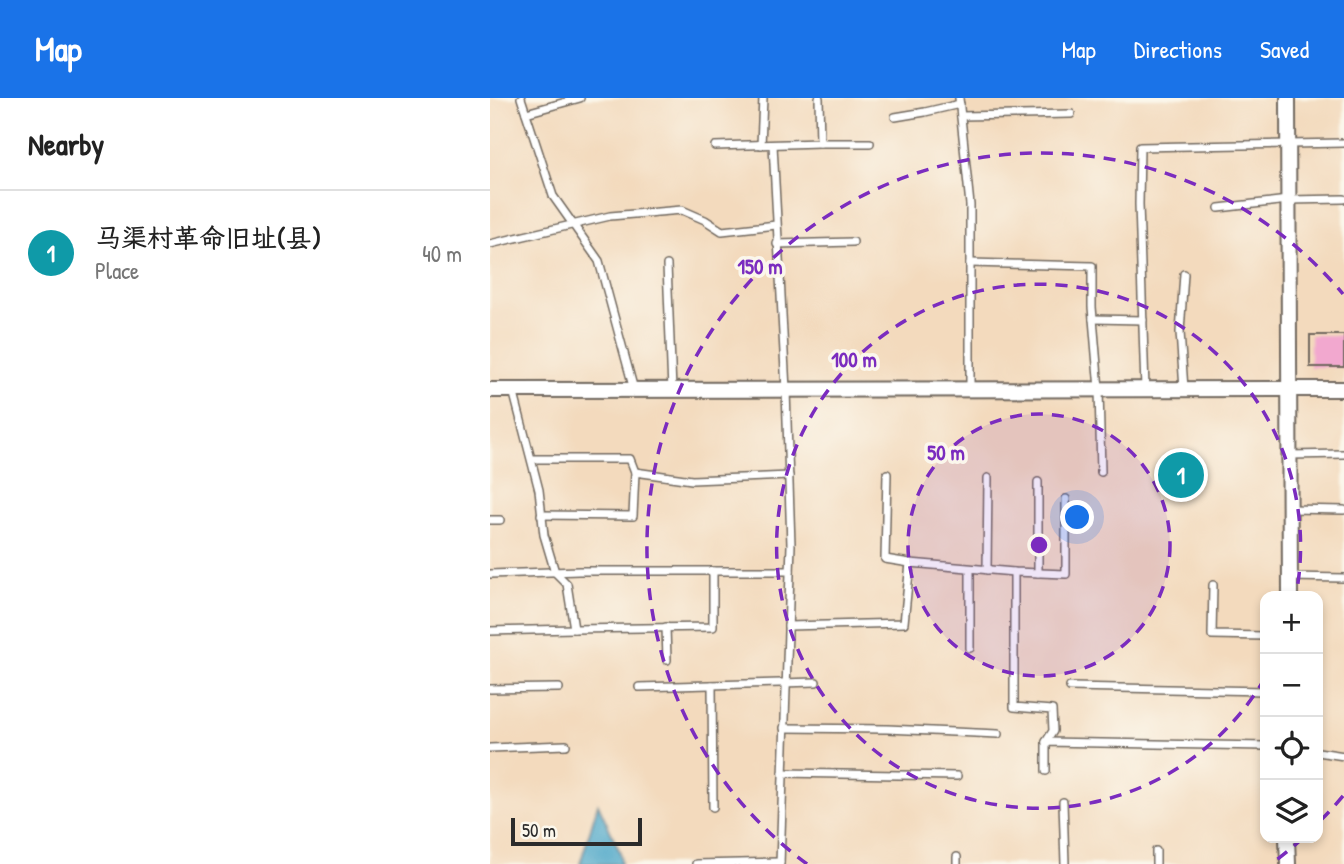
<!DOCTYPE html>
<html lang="en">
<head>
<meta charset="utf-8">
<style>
  :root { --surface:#fff; --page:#f6f6f6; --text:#222; --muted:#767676; --line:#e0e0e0; --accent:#1a73e8 }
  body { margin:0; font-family:"Patrick Hand","LXGW WenKai TC",sans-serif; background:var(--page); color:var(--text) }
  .controls { position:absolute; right:21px; bottom:21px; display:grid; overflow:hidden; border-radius:14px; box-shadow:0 4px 10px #0003 }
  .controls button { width:63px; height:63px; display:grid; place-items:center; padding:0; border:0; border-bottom:2px solid var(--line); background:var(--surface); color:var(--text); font:35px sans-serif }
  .scale { position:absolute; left:21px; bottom:18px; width:131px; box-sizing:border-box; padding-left:7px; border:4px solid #2b2b2b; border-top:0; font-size:19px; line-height:24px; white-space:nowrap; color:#2b2b2b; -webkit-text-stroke:5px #fbf7ec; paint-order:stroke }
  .you { position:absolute; left:588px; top:420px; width:24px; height:24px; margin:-18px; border:5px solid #fff; border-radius:50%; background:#1a73e8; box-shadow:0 0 0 10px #1a73e833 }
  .badge { display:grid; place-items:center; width:46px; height:46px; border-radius:50%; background:var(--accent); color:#fff; font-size:23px; font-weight:700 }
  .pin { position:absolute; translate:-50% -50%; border:4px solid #fff; box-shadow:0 2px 7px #0006 }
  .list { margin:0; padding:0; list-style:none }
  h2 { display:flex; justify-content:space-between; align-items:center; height:91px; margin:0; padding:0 28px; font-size:30px }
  h2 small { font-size:23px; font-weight:400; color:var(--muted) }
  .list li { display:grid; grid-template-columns:46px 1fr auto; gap:21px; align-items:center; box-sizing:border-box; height:126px; padding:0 28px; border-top:2px solid var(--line) }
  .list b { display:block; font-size:26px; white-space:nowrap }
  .list p { margin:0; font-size:23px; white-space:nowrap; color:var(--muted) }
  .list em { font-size:23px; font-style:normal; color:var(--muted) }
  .icon { flex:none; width:38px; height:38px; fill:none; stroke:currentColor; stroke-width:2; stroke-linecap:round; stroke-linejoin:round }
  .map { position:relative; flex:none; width:854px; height:766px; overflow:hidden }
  header { display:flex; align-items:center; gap:42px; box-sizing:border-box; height:98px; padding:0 35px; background:var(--accent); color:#fff }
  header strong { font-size:33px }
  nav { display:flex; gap:38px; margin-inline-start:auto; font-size:24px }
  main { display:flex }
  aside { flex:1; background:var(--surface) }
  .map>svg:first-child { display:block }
  .water { fill:#4aa5c8; stroke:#3a687a; stroke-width:2 }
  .building { fill:#f2a8cf }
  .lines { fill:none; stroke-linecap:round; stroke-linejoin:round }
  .lane-casing { stroke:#71685e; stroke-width:10 }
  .street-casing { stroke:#71685e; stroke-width:18 }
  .lane { stroke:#fff; stroke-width:7 }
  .street { stroke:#fff; stroke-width:14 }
  .ring { fill:none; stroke:#7b2cbf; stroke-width:3.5; stroke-dasharray:12 9 }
  .centre { fill:#7b2cbf; stroke:#fbf7ec; stroke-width:3.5 }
  .ring-label { font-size:21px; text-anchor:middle; font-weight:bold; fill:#7b2cbf; stroke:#fbf7ec; stroke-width:7; stroke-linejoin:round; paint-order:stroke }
</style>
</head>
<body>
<header>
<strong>Map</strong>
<nav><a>Map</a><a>Directions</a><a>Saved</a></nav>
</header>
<main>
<aside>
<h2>Nearby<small></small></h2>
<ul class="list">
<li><span class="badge" style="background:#0f9aa8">1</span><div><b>马渠村革命旧址(县)</b><p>Place</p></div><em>40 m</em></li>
</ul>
</aside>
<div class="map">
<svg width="854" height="766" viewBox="0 0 854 766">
  <rect width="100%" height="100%" fill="#fbf7ec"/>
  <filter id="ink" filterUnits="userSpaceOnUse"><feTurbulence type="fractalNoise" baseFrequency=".0143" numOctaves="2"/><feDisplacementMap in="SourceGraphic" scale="14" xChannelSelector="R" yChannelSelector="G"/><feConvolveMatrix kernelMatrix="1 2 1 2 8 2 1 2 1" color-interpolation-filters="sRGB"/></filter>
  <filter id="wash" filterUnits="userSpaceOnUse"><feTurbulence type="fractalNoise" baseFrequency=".00686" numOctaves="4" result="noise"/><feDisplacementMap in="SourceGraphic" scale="28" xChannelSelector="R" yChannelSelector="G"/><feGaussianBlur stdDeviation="1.57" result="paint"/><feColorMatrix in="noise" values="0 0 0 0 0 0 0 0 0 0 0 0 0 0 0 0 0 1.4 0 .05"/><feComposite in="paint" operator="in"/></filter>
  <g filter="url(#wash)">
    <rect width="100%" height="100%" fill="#f3dabd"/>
    <path class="water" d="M108,706L130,754L131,766H90Z"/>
    <g id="blocks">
      <rect class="building" x="820" y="237" width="34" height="32"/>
    </g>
  </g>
  <g filter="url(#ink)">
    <use href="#blocks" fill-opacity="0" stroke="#71685e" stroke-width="2"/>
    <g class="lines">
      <defs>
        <g id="lane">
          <path d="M31,0L63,98L109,163L144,292"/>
          <path d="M469,0L480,107V292"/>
          <path d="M36,15L90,0"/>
          <path d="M471,18L581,16"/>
          <path d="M405,19L435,14L470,6"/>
          <path d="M330,45H380"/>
          <path d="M271,47L273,0"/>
          <path d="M283,47L296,292L301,447L290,766"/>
          <path d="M225,48L330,45L329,0"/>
          <path d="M729,110L798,102L854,101"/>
          <path d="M0,146L120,118L192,112L215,122L232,133L286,127"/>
          <path d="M287,146L363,144"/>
          <path d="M480,165L602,168V209L609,291L611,374"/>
          <path d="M177,167L182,292"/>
          <path d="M603,221L653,222"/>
          <path d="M655,291L649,106L650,49L854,45"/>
          <path d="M694,291L690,234L694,176"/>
          <path d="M23,292L49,392L54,437L65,474L77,486L84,531L223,529V473"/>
          <path d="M800,357L854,356"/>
          <path d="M42,361H140L145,374"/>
          <path d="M397,376L395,461L420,465"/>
          <path d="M548,384V475"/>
          <path d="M800,411L854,412"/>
          <path d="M51,417L143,418L145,374L202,382L299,378"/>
          <path d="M0,422H10"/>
          <path d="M497,472L498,380"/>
          <path d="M524,474V609L562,612L563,633L556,644"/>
          <path d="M0,476L89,473H300"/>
          <path d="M801,479L854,480"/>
          <path d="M723,487L722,537L775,538"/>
          <path d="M298,528L414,525L420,465L524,474L576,476V401"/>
          <path d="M176,529L177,562"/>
          <path d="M0,533L84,531"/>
          <path d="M480,550V471"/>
          <path d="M222,587L223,709"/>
          <path d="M149,589L326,584"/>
          <path d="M580,589L775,593"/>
          <path d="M0,591L69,590"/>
          <path d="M294,630L397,631L508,636"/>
          <path d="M0,650L76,647"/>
          <path d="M828,654L854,658"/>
          <path d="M556,673V644L775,648"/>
          <path d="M293,675L467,678"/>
          <path d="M573,704L575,766"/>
          <path d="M666,753V766"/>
          <path d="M206,766L290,764"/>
          <path d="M467,766V759"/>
        </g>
        <g id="street">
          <path d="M798,0L800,498"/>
          <path d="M0,292L854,291"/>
          <path d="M797,740L798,766"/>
        </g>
      </defs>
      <use href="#lane" class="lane-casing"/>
      <use href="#street" class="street-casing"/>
      <use href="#lane" class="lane"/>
      <use href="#street" class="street"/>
    </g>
  </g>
  <circle cx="549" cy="447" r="131" fill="#7b2cbf" fill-opacity=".12"/>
  <g class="ring">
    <circle cx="549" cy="447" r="131"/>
    <path d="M775 580A262 262 0 1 1 806 497"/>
    <path d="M853 698A394 394 0 0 1 830 723M813 740A394 394 0 0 1 781 766M317 766A394 394 0 1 1 853 196"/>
  </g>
  <circle cx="549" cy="447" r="10" class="centre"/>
  <g class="ring-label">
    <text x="270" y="176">150 m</text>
    <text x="364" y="269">100 m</text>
    <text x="456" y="362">50 m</text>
  </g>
</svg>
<div class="controls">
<button>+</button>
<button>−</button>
<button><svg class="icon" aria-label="locate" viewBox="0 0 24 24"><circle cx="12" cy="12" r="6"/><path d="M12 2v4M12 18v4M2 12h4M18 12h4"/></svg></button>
<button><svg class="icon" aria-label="layers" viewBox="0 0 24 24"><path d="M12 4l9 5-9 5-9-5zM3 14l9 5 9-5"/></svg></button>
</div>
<div class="scale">50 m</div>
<div class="you"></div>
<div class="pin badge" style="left:691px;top:377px;background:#0f9aa8">1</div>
</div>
</main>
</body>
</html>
